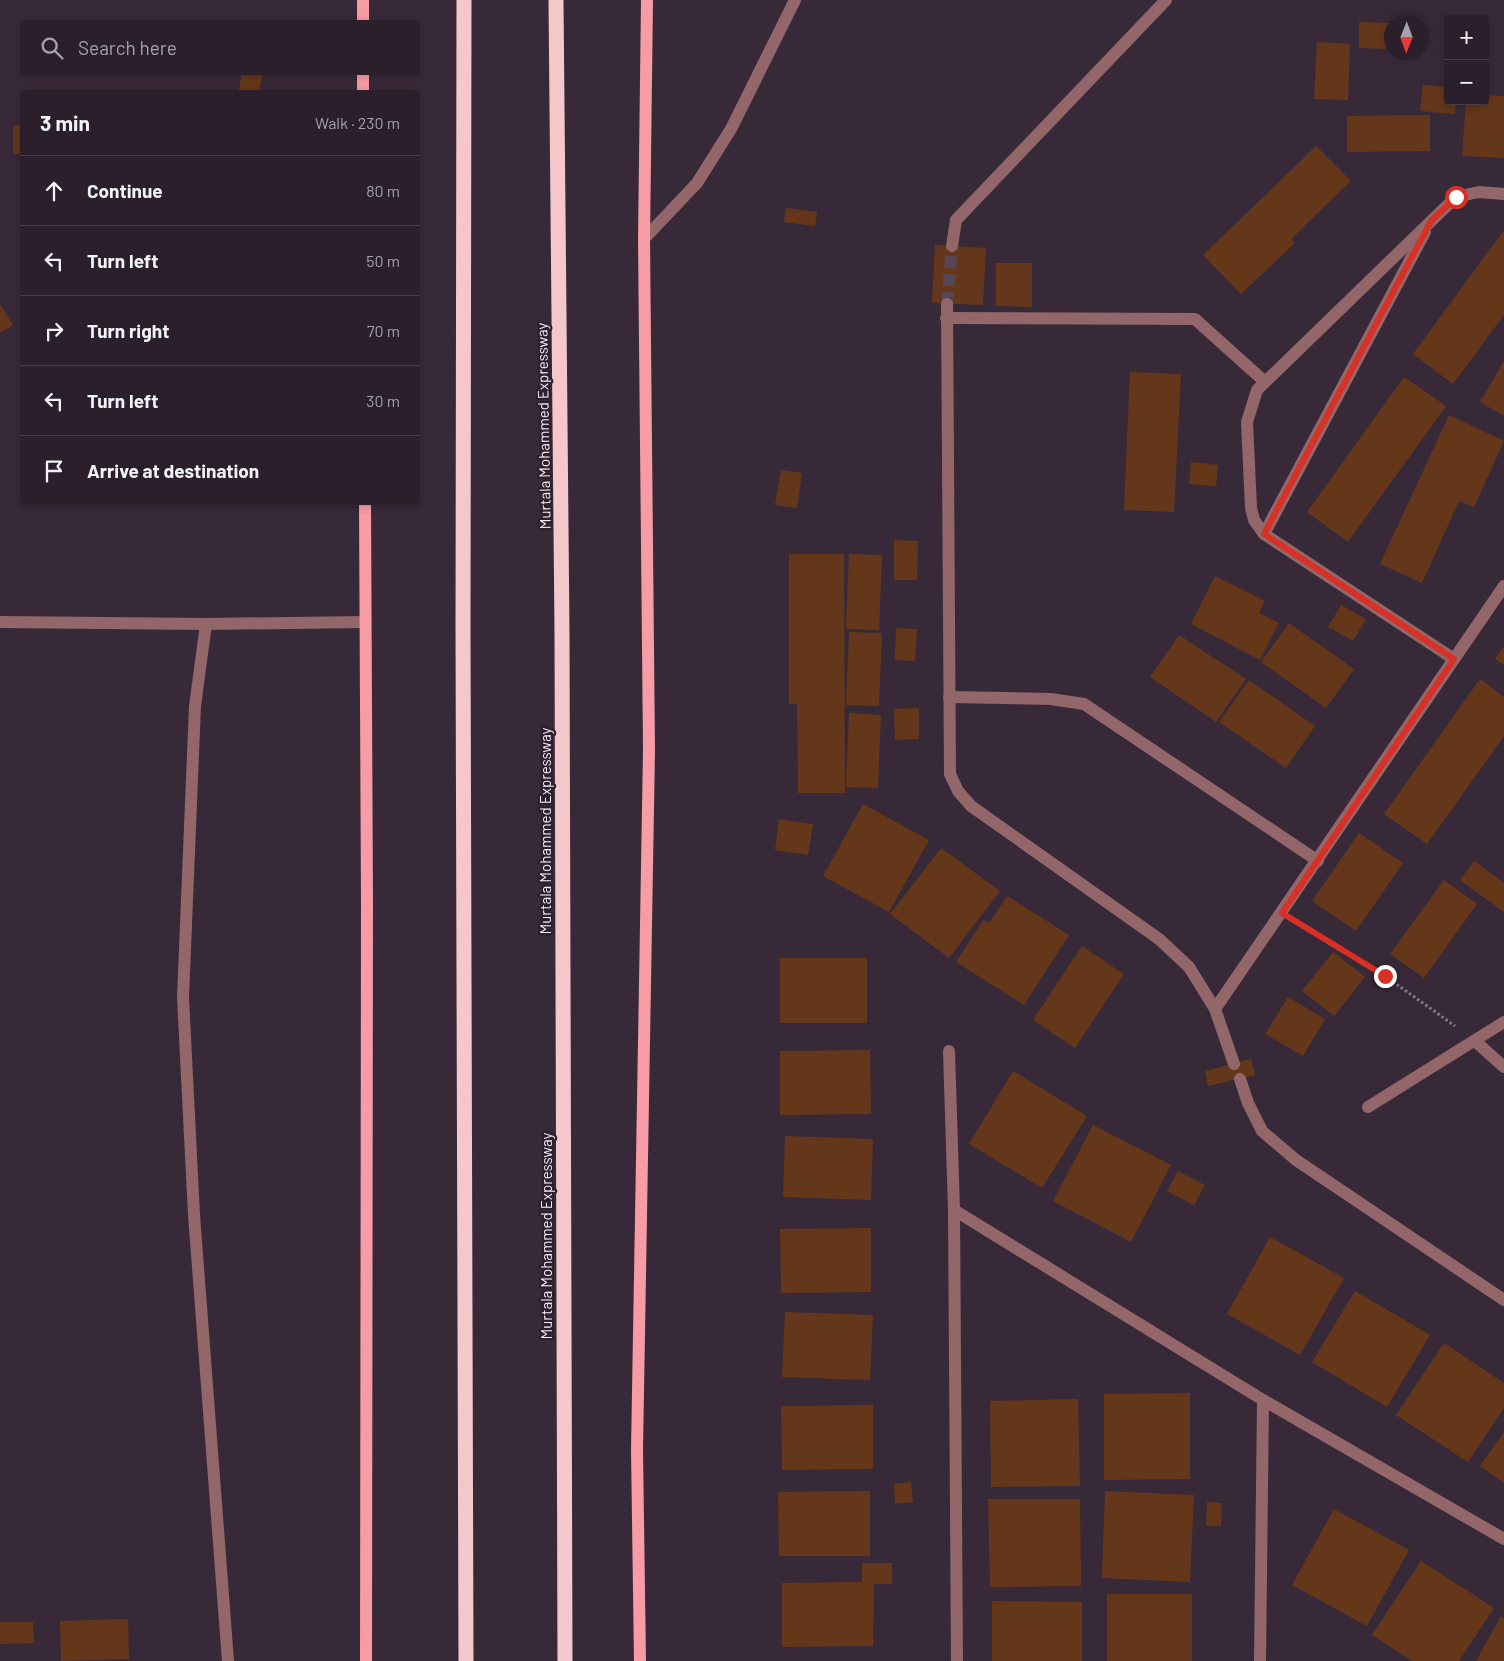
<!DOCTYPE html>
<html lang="en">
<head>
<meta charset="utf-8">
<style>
  :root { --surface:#2a1f2b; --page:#322733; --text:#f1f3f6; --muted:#a5a2a9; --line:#463d47 }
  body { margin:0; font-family:Barlow,sans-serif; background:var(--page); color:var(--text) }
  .controls { position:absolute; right:15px; top:15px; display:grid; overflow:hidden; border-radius:5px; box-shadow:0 2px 8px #0003 }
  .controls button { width:45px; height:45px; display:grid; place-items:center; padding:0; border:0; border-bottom:1px solid var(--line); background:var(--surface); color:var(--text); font:25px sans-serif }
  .compass { position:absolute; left:1384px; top:15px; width:45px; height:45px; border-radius:50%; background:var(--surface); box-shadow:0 2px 8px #0003; rotate:181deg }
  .stop { position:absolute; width:15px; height:15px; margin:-11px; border:4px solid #d93025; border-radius:50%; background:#fff }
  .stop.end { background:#d93025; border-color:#fff; box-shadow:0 1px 5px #0008 }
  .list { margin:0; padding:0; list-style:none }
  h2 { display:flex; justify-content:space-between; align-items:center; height:65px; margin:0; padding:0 20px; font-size:21px }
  h2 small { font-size:16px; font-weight:400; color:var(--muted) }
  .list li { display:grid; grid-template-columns:32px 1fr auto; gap:15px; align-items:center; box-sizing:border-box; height:70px; padding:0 20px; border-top:1px solid var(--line) }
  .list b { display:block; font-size:19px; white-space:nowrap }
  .list em { font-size:16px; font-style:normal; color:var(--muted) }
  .icon { flex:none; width:28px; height:28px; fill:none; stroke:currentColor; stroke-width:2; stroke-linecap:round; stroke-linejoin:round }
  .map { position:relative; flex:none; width:1504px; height:1661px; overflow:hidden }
  .search { position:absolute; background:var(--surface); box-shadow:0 2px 8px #0003; left:20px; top:20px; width:400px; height:55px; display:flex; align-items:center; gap:12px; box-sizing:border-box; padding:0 18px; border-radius:5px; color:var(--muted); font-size:19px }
  .panel { position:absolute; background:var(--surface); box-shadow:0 2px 8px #0003; left:20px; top:90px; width:400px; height:415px; border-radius:5px }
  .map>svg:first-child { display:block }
  .building { fill:#65371a }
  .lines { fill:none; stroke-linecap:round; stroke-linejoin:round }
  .minor-tunnel { stroke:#554656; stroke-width:12; stroke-dasharray:12 6; stroke-linecap:butt }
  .path { stroke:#857886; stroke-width:3; stroke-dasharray:2.5 2.5; stroke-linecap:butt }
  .service { stroke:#93666a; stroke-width:12 }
  .minor { stroke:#93666a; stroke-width:12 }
  .tertiary { stroke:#93666a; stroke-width:12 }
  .primary { stroke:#f79ba5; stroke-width:12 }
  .motorway { stroke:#f4c7cb; stroke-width:15 }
  .route { stroke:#d93025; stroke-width:6 }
  .labels { text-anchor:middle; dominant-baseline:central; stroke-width:4.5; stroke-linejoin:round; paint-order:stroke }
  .street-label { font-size:15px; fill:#f7edf8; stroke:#2e1f2f }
</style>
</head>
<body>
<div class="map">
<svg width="1504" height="1661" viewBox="0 0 1504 1661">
  <rect width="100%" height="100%" fill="#382939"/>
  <g class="building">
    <path d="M1359,22L1392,23L1391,49L1359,48Z"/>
    <path d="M1317,42L1350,44L1348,100L1314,99Z"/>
    <path d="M242,72H263L259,92L239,90Z"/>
    <path d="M1423,85L1448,87V101H1456L1455,114L1420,111Z"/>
    <path d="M1485,95L1504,96V158L1462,156L1466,101H1485Z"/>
    <path d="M1430,115V151L1347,152V116Z"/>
    <path d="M22,125V154H13V126Z"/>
    <path d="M1316,146L1351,181L1291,239L1295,243L1241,294L1203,255Z"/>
    <path d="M786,208L817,212L815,226L784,222Z"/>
    <path d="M1504,230V315L1453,384L1413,354Z"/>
    <path d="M935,245L986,248L983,305L932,303Z"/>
    <path d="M996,263H1032V307L996,306Z"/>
    <path d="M0,304L13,325L0,333Z"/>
    <path d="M1504,361V416L1480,402Z"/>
    <path d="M1130,372L1181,374L1174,512L1124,510Z"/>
    <path d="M1404,377L1446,406L1348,542L1307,512Z"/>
    <path d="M1449,415L1504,441L1474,507L1459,501L1422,583L1380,564Z"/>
    <path d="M1191,462L1218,465L1216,486L1189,484Z"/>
    <path d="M781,470L802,473L797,508L775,505Z"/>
    <path d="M894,540L918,541L917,580H894Z"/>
    <path d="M789,554H844L845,793H798L797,704H789Z"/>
    <path d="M849,554L882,555L879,630L846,629Z"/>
    <path d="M1215,576L1265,601L1259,613L1279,623L1260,660L1191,624Z"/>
    <path d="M1341,605L1366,619L1353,641L1328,627Z"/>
    <path d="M1289,623L1354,669L1326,708L1261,662Z"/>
    <path d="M896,628L917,629L915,661L895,660Z"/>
    <path d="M849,632L882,633L879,706L846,705Z"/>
    <path d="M1179,635L1246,679L1216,722L1150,677Z"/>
    <path d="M1504,646V665L1495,659Z"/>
    <path d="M1480,679L1504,697V736L1427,844L1384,814Z"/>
    <path d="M1249,680L1315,726L1286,768L1219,722Z"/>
    <path d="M919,708V739L895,740L894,709Z"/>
    <path d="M849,713L881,715L878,788L846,787Z"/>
    <path d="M863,804L929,840L889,912L823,876Z"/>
    <path d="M779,819L813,824L808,855L775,850Z"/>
    <path d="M1359,833L1403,863L1356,931L1312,901Z"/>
    <path d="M941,848L1000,891L949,958L890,914Z"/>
    <path d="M1474,861L1504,883V912L1460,880Z"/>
    <path d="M1444,880L1477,904L1424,978L1390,954Z"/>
    <path d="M1007,896L1069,935L1024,1005L956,962L983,920L989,923Z"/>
    <path d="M1082,946L1124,974L1075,1048L1033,1020Z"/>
    <path d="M1333,952L1365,977L1334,1016L1302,991Z"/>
    <rect x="780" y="958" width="87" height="65"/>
    <path d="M1288,997L1325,1019L1303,1056L1265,1034Z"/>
    <path d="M870,1050L871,1114L780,1115V1051Z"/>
    <path d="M1251,1059L1255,1075L1208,1086L1205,1071Z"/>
    <path d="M1013,1071L1087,1116L1042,1188L969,1144Z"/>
    <path d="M1093,1125L1171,1165L1131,1242L1053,1201Z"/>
    <path d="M785,1136L873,1139L871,1200L783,1197Z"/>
    <path d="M1178,1171L1205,1185L1194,1205L1167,1191Z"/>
    <path d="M871,1228V1292L781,1293L780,1229Z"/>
    <path d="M1270,1237L1344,1278L1300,1355L1227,1314Z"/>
    <path d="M1355,1291L1430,1335L1387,1407L1312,1362Z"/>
    <path d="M785,1312L873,1315L870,1380L782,1377Z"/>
    <path d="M1444,1343L1504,1383V1408L1468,1462L1396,1415Z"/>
    <path d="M1190,1393V1479L1104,1480V1394Z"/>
    <path d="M1078,1399L1080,1486L991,1487L990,1401Z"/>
    <path d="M873,1405V1469L782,1470L781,1406Z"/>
    <path d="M1504,1432V1483L1480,1466Z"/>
    <path d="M911,1482L913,1502L895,1504L894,1484Z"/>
    <path d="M870,1491V1556H779L778,1492Z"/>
    <path d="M1105,1491L1194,1495L1190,1582L1102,1578Z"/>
    <path d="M988,1499H1080L1081,1586L990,1587Z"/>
    <path d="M1207,1502L1222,1503L1221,1526H1206Z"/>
    <path d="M1334,1509L1409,1550L1367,1626L1292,1585Z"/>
    <path d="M1421,1561L1494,1608L1459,1661H1412L1372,1635Z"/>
    <path d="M862,1563H892V1584H874L873,1646L782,1647V1583L862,1582Z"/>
    <rect x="1107" y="1594" width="85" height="67"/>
    <path d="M992,1601L1082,1602V1661H992Z"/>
    <path d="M1501,1616L1504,1618V1661H1476Z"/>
    <path d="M128,1619L129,1659L61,1661L60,1621Z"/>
    <path d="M0,1622H33L34,1643L0,1644Z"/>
  </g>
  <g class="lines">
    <path class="minor-tunnel" d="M947,304L952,246"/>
    <path class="path" d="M1299,924L1385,976L1455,1026"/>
    <path class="service" d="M644,239L697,183L731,129L795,0"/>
    <g class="minor">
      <path d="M952,246L956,220L1166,0"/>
      <path d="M947,304L950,774L958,791L971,806L1159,939L1189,967L1215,1009L1234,1064"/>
      <path d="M946,318L1195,319L1265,382"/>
      <path d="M1264,534L1425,232"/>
      <path d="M206,624L195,706L183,997L194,1215L228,1661"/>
      <path d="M1454,659L1264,534L1254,520L1251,508L1247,422L1257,390L1456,197L1479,192L1504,194"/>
      <path d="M949,697L1051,699L1084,704L1318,861"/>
      <path d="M1215,1009L1504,586"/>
      <path d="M1475,1041L1504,1067"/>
      <path d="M949,1051L954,1210"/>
      <path d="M1240,1079L1248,1103L1262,1131L1296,1160L1504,1300"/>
      <path d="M1368,1107L1504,1022"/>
      <path d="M957,1661L954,1210L1263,1400L1504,1539"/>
      <path d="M1260,1661L1263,1400"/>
    </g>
    <path class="tertiary" d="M0,622L206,624L365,622"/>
    <g class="primary">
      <path d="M363,0V22"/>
      <path d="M363,72V92"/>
      <path d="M365,502L367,903L366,1661"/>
      <path d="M640,1661L637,1450L649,750L644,239L647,0"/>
    </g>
    <g class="motorway">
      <path d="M464,0L463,628L466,1661"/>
      <path d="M556,0L562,633L565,1661"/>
    </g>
  </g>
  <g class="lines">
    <path class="route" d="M1385,976L1282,913L1454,659L1264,534L1431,221L1456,197"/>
  </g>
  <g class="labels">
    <g class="street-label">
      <text transform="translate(543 426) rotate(-91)">Murtala Mohammed Expressway</text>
      <text transform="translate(545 831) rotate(-90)">Murtala Mohammed Expressway</text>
      <text transform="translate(546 1236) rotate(-90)">Murtala Mohammed Expressway</text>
    </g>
  </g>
</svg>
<div class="controls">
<button>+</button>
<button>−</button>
</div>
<svg class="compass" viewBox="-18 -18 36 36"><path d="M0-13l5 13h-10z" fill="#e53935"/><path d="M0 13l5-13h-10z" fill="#a5a2a9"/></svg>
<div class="stop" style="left:1456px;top:197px"></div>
<div class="stop end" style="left:1385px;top:976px"></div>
<div class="search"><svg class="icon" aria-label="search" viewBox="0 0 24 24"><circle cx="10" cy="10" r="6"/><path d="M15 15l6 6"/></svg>Search here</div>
<section class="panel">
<h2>3 min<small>Walk · 230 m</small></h2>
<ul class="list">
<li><svg class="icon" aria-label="ahead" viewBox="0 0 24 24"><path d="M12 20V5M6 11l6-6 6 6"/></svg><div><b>Continue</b></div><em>80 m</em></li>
<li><svg class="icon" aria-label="left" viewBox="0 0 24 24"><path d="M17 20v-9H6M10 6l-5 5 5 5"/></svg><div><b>Turn left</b></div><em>50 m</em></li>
<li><svg class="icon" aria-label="right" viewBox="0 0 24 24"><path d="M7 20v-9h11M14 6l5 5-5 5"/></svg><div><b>Turn right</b></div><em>70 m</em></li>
<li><svg class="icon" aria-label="left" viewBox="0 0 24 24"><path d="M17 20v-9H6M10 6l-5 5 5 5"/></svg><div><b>Turn left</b></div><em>30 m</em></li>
<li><svg class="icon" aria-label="arrive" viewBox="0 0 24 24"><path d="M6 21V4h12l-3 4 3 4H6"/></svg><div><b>Arrive at destination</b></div></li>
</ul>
</section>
</div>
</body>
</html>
